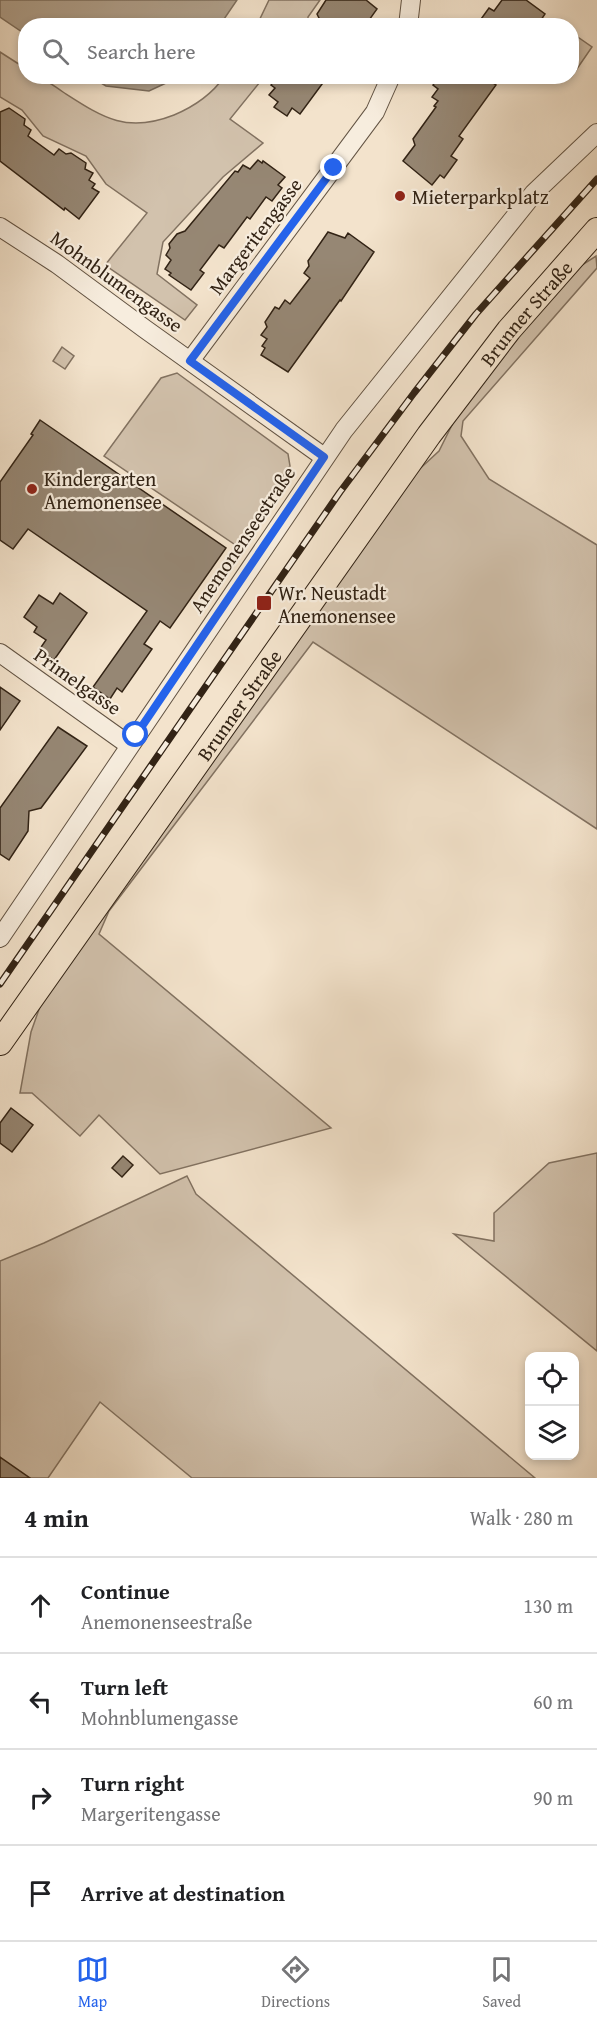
<!DOCTYPE html>
<html lang="en">
<head>
<meta charset="utf-8">
<style>
  :root { --surface:#fff; --page:#f2f2f2; --text:#202124; --muted:#757577; --line:#e0e0e0; --accent:#2563eb }
  body { margin:0; font-family:"Gentium Book Plus",serif; background:var(--page); color:var(--text) }
  .controls { position:absolute; right:18px; bottom:18px; display:grid; overflow:hidden; border-radius:12px; box-shadow:0 3px 9px #0003 }
  .controls button { width:54px; height:54px; display:grid; place-items:center; padding:0; border:0; border-bottom:2px solid var(--line); background:var(--surface); color:var(--text); font:30px sans-serif }
  .stop { position:absolute; width:18px; height:18px; margin:-14px; border:4px solid #2563eb; border-radius:50%; background:#fff }
  .stop.end { background:#2563eb; border-color:#fff; box-shadow:0 2px 6px #0008 }
  .list { margin:0; padding:0; list-style:none }
  h2 { display:flex; justify-content:space-between; align-items:center; height:78px; margin:0; padding:0 24px; font-size:26px }
  h2 small { font-size:20px; font-weight:400; color:var(--muted) }
  .list li { display:grid; grid-template-columns:39px 1fr auto; gap:18px; align-items:center; box-sizing:border-box; height:96px; padding:0 24px; border-top:2px solid var(--line) }
  .list b { display:block; font-size:22px; white-space:nowrap }
  .list p { margin:0; font-size:20px; white-space:nowrap; color:var(--muted) }
  .list em { font-size:20px; font-style:normal; color:var(--muted) }
  .icon { flex:none; width:33px; height:33px; fill:none; stroke:currentColor; stroke-width:2; stroke-linecap:round; stroke-linejoin:round }
  .map { position:relative; flex:none; width:597px; height:1478px; overflow:hidden }
  .search { position:absolute; background:var(--surface); box-shadow:0 3px 9px #0003; left:18px; right:18px; top:18px; height:66px; display:flex; align-items:center; gap:15px; box-sizing:border-box; padding:0 21px; border-radius:24px; color:var(--muted); font-size:22px }
  .sheet { height:462px; background:var(--surface) }
  nav { display:flex; justify-content:space-around; align-items:center; box-sizing:border-box; height:84px; border-top:2px solid var(--line); background:var(--surface); font-size:16px; color:var(--muted) }
  nav a { display:grid; justify-items:center; gap:3px }
  nav .on { color:var(--accent) }
  .map>svg:first-child { display:block }
  .green { fill:#d2c2ad; stroke:#827261; stroke-width:1.5 }
  .water { fill:#b1a28e; stroke:#7e6f5e; stroke-width:1.5 }
  .building { fill:#968774; stroke:#322315; stroke-width:1.5 }
  .lines { fill:none; stroke-linecap:round; stroke-linejoin:round }
  .minor-casing { stroke:#625343; stroke-width:20 }
  .major-casing { stroke:#322315; stroke-width:26 }
  .minor { stroke:#f7edde; stroke-width:18 }
  .major { stroke:#f3e3cc; stroke-width:24 }
  .rail-casing { stroke:#322315; stroke-width:7 }
  .rail { stroke:#f7edde; stroke-width:4.5; stroke-dasharray:14; stroke-linecap:butt }
  .route { stroke:#2563eb; stroke-width:8 }
  .poi-dot { fill:#8f2418; stroke:#f7edde; stroke-width:2 }
  .labels { text-anchor:middle; dominant-baseline:central; stroke-width:4.5; stroke-linejoin:round; paint-order:stroke }
  .poi-label { font-size:20px; fill:#322315; stroke:#f7edde; text-anchor:start }
  .street-label { font-size:20px; fill:#322315; stroke:#f7edde }
</style>
</head>
<body>
<div class="map">
<svg width="597" height="1478" viewBox="0 0 597 1478">
  <rect width="100%" height="100%" fill="#f3e3cc"/>
  <filter id="stains"><feTurbulence type="fractalNoise" baseFrequency=".00333" numOctaves="4"/><feColorMatrix values="0 0 0 0 .2 0 0 0 0 .09 0 0 0 0 .02 0 0 0 .5 -.17"/></filter>
  <radialGradient id="worn" r=".72"><stop offset=".6" stop-color="#630" stop-opacity="0"/><stop offset="1" stop-color="#630" stop-opacity=".3"/></radialGradient>
  <g class="green">
    <path d="M269,0H320L308,17V25H257Z"/>
    <path d="M572,33L592,47L572,76Z"/>
    <path d="M0,52L25,68L26,76C43,76 48,82 63,92C102,117 126,134 174,115C193,107 212,94 224,77H264L230,119L263,143L223,177L163,242L157,274L197,305L185,320L105,265L147,213L106,184L86,156L43,136L22,110L0,97Z"/>
    <path d="M596,256L597,268L463,421L461,436L489,479L597,545V829L313,642L109,911L99,934L331,1128L160,1174L99,1115L80,1136L32,1093H20L31,1032L43,998L412,476L439,451L459,411L571,272Z"/>
    <path d="M62,347L74,356L65,369L53,361Z"/>
    <path d="M177,373L288,454L290,466L237,546L104,456L161,378Z"/>
    <path d="M597,1153V1351L454,1234L494,1241V1213L549,1163Z"/>
    <path d="M187,1176L196,1194L535,1478H192L100,1402L48,1478H0V1261L44,1243Z"/>
  </g>
  <g class="water">
    <path d="M0,0H237L220,25L26,26L25,34L0,17Z"/>
    <path d="M91,77H179L149,91L106,86Z"/>
  </g>
  <g class="building">
    <path d="M326,0H366L377,9L367,23L363,20L359,26H323L317,14Z"/>
    <path d="M502,0H526L545,14L537,26H476L489,8L494,11Z"/>
    <path d="M277,76H328L300,114L292,108L287,116L274,107L278,102L269,95L275,88L271,85Z"/>
    <path d="M439,76H498L493,83L496,85L459,136L463,139L451,156L457,160L444,178L440,175L432,185L403,161L415,145L413,139L436,107L434,106L438,101L432,97L438,89L433,85Z"/>
    <path d="M9,108L25,119L24,125L31,130L28,136L54,155L59,149L66,154L71,153L86,163L85,169L93,173L89,180L95,184L92,188L99,192L79,219L65,208L64,210L0,161V112Z"/>
    <path d="M258,160L262,163L263,161L285,177L278,185L282,188L272,201L266,197L250,219L247,217L224,248L219,245L200,270L204,273L191,290L169,275L171,273L165,269L171,260L166,255L170,248L169,244L177,234L185,231L235,171L238,172L243,165L250,169Z"/>
    <path d="M328,232L345,238L348,233L374,252L341,301L340,300L288,372L261,355L265,348L262,346L267,339L261,335L267,327L265,322L275,307L279,309L285,300L290,304L310,278L304,273L309,266L308,261Z"/>
    <path d="M40,420L226,548L170,628L160,621L144,644L152,649L122,692L117,688L110,699L93,687L147,611L28,529L13,549L0,540V482L33,435L31,434Z"/>
    <path d="M60,593L87,613L54,660L39,650L46,640L34,632L37,627L24,617L39,595L53,604Z"/>
    <path d="M0,687L20,701L0,730Z"/>
    <path d="M58,727L87,746L41,808L29,811L28,831L9,860L0,854V808Z"/>
    <path d="M11,1108L33,1125L12,1152L0,1143V1123Z"/>
    <path d="M123,1156L133,1165L122,1177L112,1168Z"/>
    <path d="M0,1457L30,1478H0Z"/>
  </g>
  <g class="lines">
    <defs>
      <g id="minor">
        <path d="M408,26L411,0"/>
        <path d="M0,227L57,264L145,329L324,457"/>
        <path d="M190,361L375,112L391,76"/>
        <path d="M0,653L129,745"/>
        <path d="M0,938L344,430L534,193L597,133"/>
      </g>
      <g id="major">
        <path id="s1" d="M0,1043L429,435L509,330L597,230"/>
      </g>
    </defs>
    <use href="#minor" class="minor-casing"/>
    <use href="#major" class="major-casing"/>
    <use href="#minor" class="minor"/>
    <use href="#major" class="major"/>
    <defs>
      <path id="rail" d="M0,984L340,492L414,393L476,314L597,179"/>
    </defs>
    <use href="#rail" class="rail-casing"/>
    <use href="#rail" class="rail"/>
  </g>
  <g class="lines">
    <path class="route" d="M136,735L324,457L190,361L334,168"/>
  </g>
  <g class="poi-dot">
    <circle cx="400" cy="196" r="6"/>
    <circle cx="32" cy="489" r="6"/>
    <rect x="256" y="595" width="16" height="16" rx="3"/>
  </g>
  <g class="labels">
    <g class="poi-label">
      <text x="412" y="196">Mieterparkplatz</text>
      <text x="44" y="478">Kindergarten<tspan x="44" dy="23">Anemonensee</tspan></text>
      <text x="278" y="592">Wr. Neustadt<tspan x="278" dy="23">Anemonensee</tspan></text>
    </g>
    <g class="street-label">
      <text transform="translate(255 236) rotate(-53)">Margeritengasse</text>
      <text transform="translate(117 281) rotate(36)">Mohnblumengasse</text>
      <text stroke="none"><textPath href="#s1" startOffset="900">Brunner Straße</textPath></text>
      <text transform="translate(242 539) rotate(-56)">Anemonenseestraße</text>
      <text transform="translate(78 681) rotate(35)">Primelgasse</text>
      <text stroke="none"><textPath href="#s1" startOffset="414">Brunner Straße</textPath></text>
    </g>
  </g>
  <rect width="100%" height="100%" filter="url(#stains)"/>
  <rect width="100%" height="100%" fill="url(#worn)"/>
</svg>
<div class="controls">
<button><svg class="icon" aria-label="locate" viewBox="0 0 24 24"><circle cx="12" cy="12" r="6"/><path d="M12 2v4M12 18v4M2 12h4M18 12h4"/></svg></button>
<button><svg class="icon" aria-label="layers" viewBox="0 0 24 24"><path d="M12 4l9 5-9 5-9-5zM3 14l9 5 9-5"/></svg></button>
</div>
<div class="stop" style="left:136px;top:735px"></div>
<div class="stop end" style="left:334px;top:168px"></div>
<div class="search"><svg class="icon" aria-label="search" viewBox="0 0 24 24"><circle cx="10" cy="10" r="6"/><path d="M15 15l6 6"/></svg>Search here</div>
</div>
<section class="sheet">
<h2>4 min<small>Walk · 280 m</small></h2>
<ul class="list">
<li><svg class="icon" aria-label="ahead" viewBox="0 0 24 24"><path d="M12 20V5M6 11l6-6 6 6"/></svg><div><b>Continue</b><p>Anemonenseestraße</p></div><em>130 m</em></li>
<li><svg class="icon" aria-label="left" viewBox="0 0 24 24"><path d="M17 20v-9H6M10 6l-5 5 5 5"/></svg><div><b>Turn left</b><p>Mohnblumengasse</p></div><em>60 m</em></li>
<li><svg class="icon" aria-label="right" viewBox="0 0 24 24"><path d="M7 20v-9h11M14 6l5 5-5 5"/></svg><div><b>Turn right</b><p>Margeritengasse</p></div><em>90 m</em></li>
<li><svg class="icon" aria-label="arrive" viewBox="0 0 24 24"><path d="M6 21V4h12l-3 4 3 4H6"/></svg><div><b>Arrive at destination</b></div></li>
</ul>
</section>
<nav>
<a class="on"><svg class="icon" aria-label="map" viewBox="0 0 24 24"><path d="M3 6l6-2 6 2 6-2v14l-6 2-6-2-6 2zM9 4v14M15 6v14"/></svg>Map</a>
<a><svg class="icon" aria-label="directions" viewBox="0 0 24 24"><path d="M12 3l9 9-9 9-9-9zM9 14v-3h6M13 9l2 2-2 2"/></svg>Directions</a>
<a><svg class="icon" aria-label="saved" viewBox="0 0 24 24"><path d="M7 4h10v16l-5-4-5 4z"/></svg>Saved</a>
</nav>
</body>
</html>
